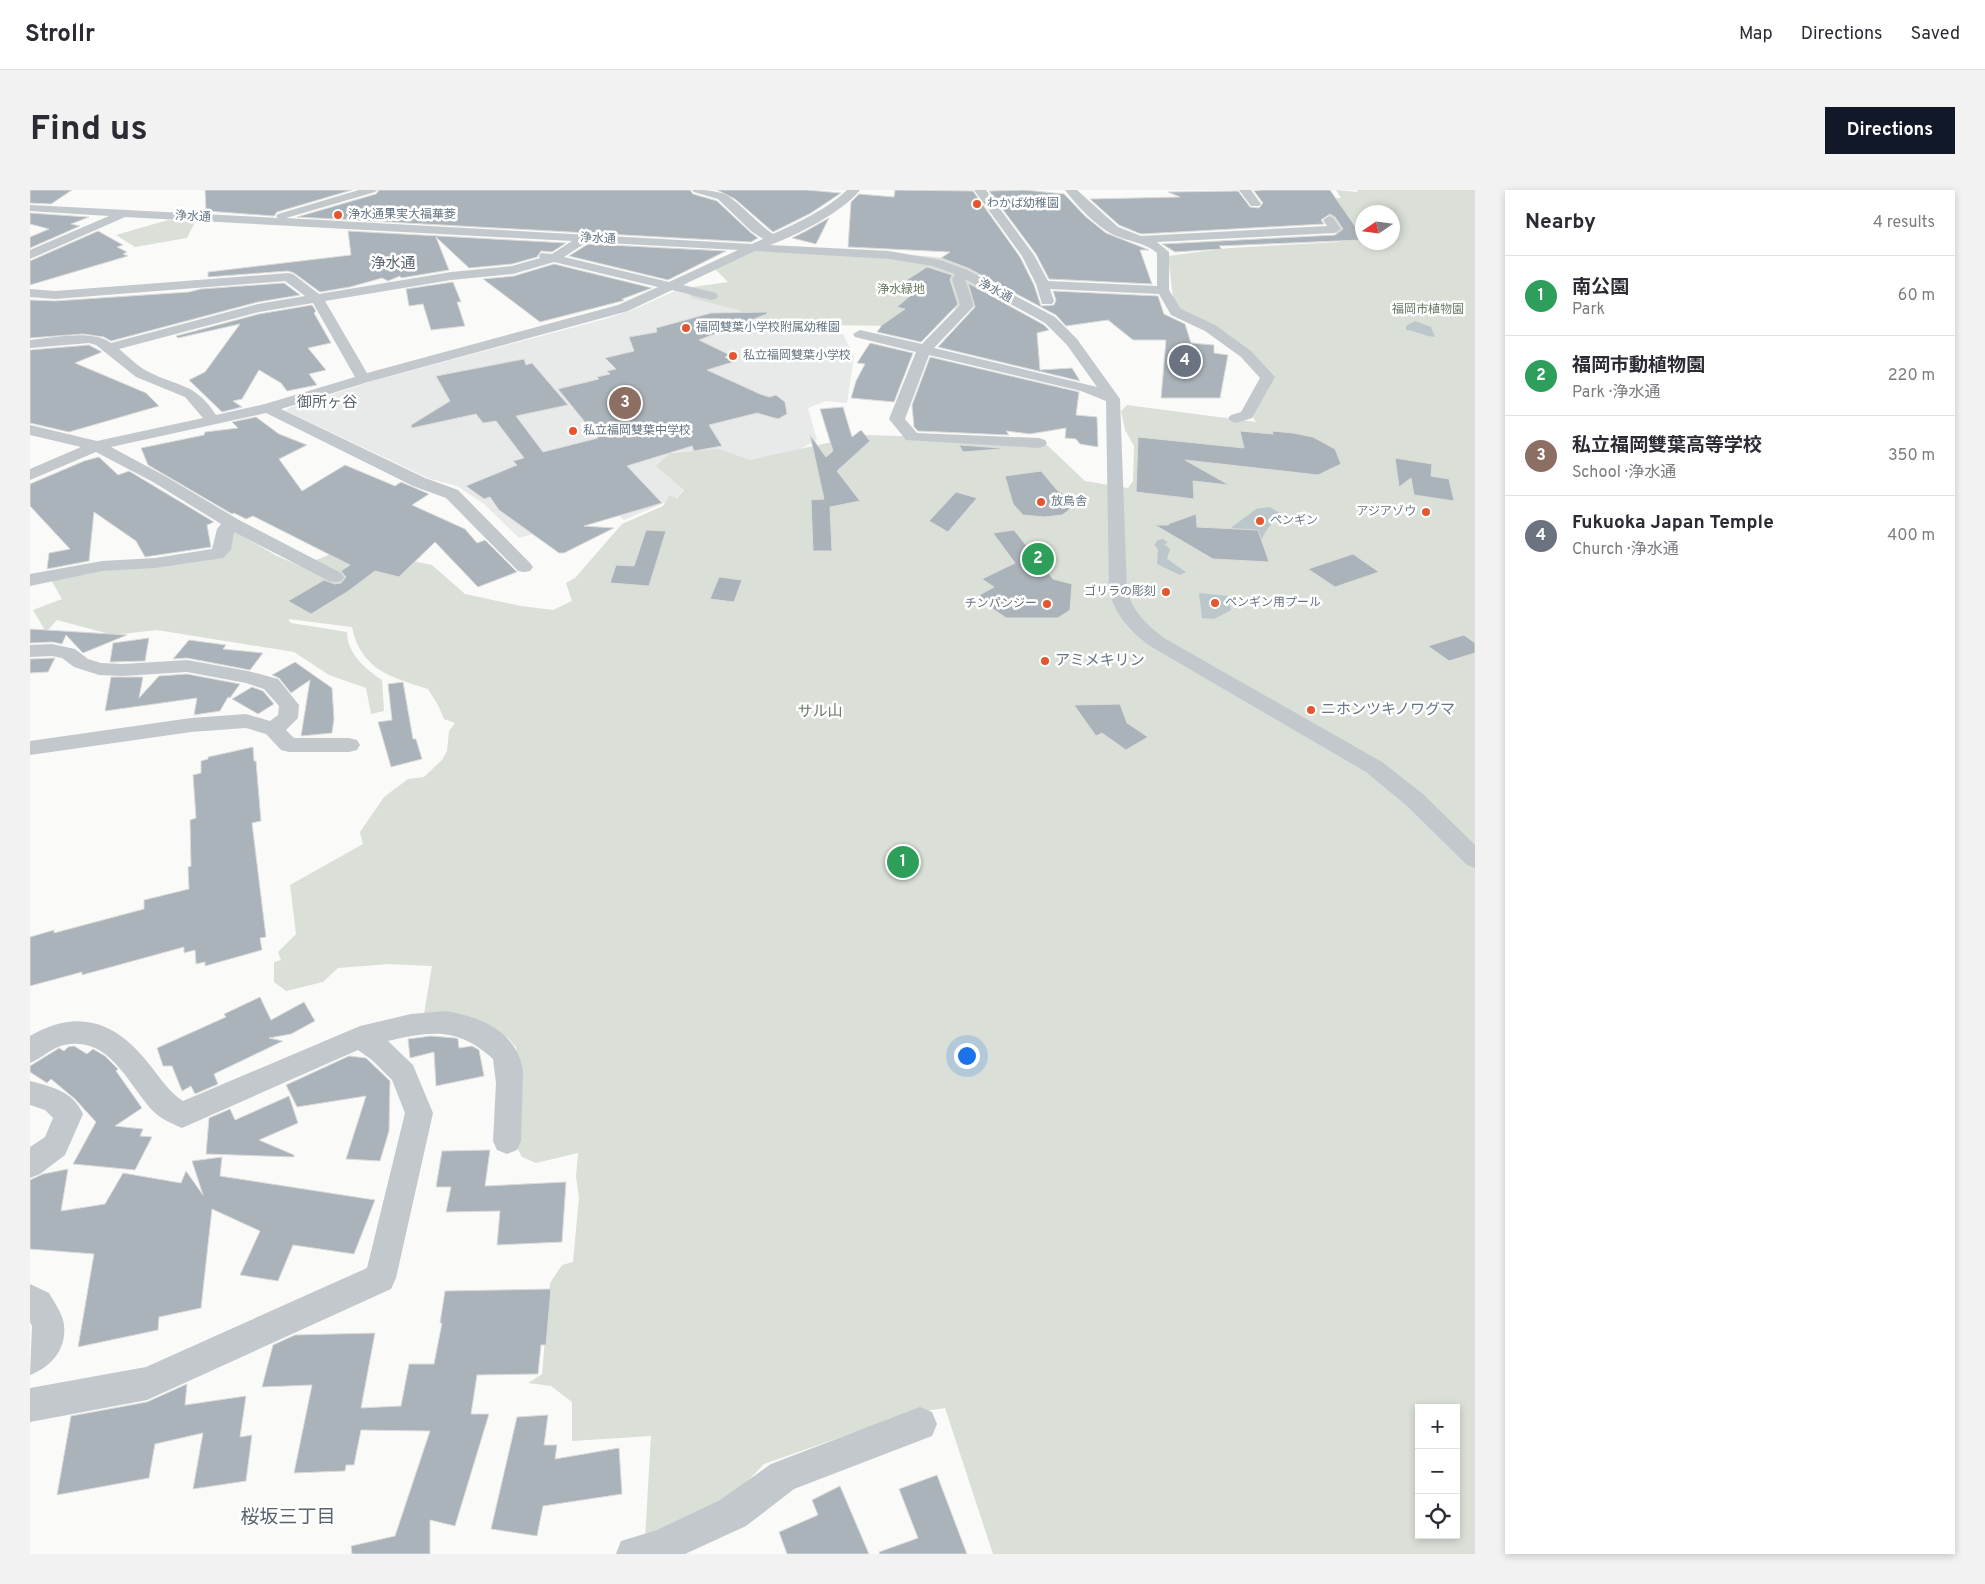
<!DOCTYPE html>
<html lang="en">
<head>
<meta charset="utf-8">
<style>
  :root { --surface:#fff; --page:#f2f2f3; --text:#2b2b33; --muted:#7c7c81; --line:#e1e1e2; --accent:#111827 }
  body { margin:0; font-family:Overpass,"Noto Sans JP",sans-serif; background:var(--page); color:var(--text) }
  .controls { position:absolute; right:15px; bottom:15px; display:grid; overflow:hidden; border-radius:0px; box-shadow:0 2px 8px #0003 }
  .controls button { width:45px; height:45px; display:grid; place-items:center; padding:0; border:0; border-bottom:1px solid var(--line); background:var(--surface); color:var(--text); font:25px sans-serif }
  .compass { position:absolute; left:1325px; top:15px; width:45px; height:45px; border-radius:50%; background:var(--surface); box-shadow:0 2px 8px #0003; rotate:257deg }
  .you { position:absolute; left:936px; top:865px; width:18px; height:18px; margin:-12px; border:4px solid #fff; border-radius:50%; background:#1a73e8; box-shadow:0 0 0 8px #1a73e833 }
  .badge { display:grid; place-items:center; width:32px; height:32px; border-radius:50%; background:var(--accent); color:#fff; font-size:16px; font-weight:700 }
  .pin { position:absolute; translate:-50% -50%; border:2px solid #fff; box-shadow:0 1px 5px #0006 }
  .list { margin:0; padding:0; list-style:none }
  h2 { display:flex; justify-content:space-between; align-items:center; height:65px; margin:0; padding:0 20px; font-size:21px }
  h2 small { font-size:16px; font-weight:400; color:var(--muted) }
  .list li { display:grid; grid-template-columns:32px 1fr auto; gap:15px; align-items:center; box-sizing:border-box; height:80px; padding:0 20px; border-top:1px solid var(--line) }
  .list b { display:block; font-size:19px; white-space:nowrap }
  .list p { margin:0; font-size:16px; white-space:nowrap; color:var(--muted) }
  .list em { font-size:16px; font-style:normal; color:var(--muted) }
  .icon { flex:none; width:28px; height:28px; fill:none; stroke:currentColor; stroke-width:2; stroke-linecap:round; stroke-linejoin:round }
  .map { position:relative; flex:none; width:1445px; height:1364px; overflow:hidden; border-radius:0px }
  header { display:flex; align-items:center; gap:30px; box-sizing:border-box; height:70px; padding:0 25px; background:var(--surface); border-bottom:1px solid var(--line) }
  header strong { font-size:24px }
  nav { display:flex; gap:28px; margin-inline-start:auto; font-size:18px }
  .intro { display:flex; align-items:center; justify-content:space-between; box-sizing:border-box; height:120px; padding:0 30px }
  h1 { margin:0; font-size:35px }
  .button { padding:12px 22px; border-radius:0px; background:var(--accent); color:#fff; font-size:18px; font-weight:700 }
  main { display:flex; gap:30px; padding:0 30px }
  aside { flex:1; background:var(--surface); border-radius:0px; box-shadow:0 2px 8px #0003 }
  .map>svg:first-child { display:block }
  .built { fill:#e8e9e9 }
  .green { fill:#dadfd7; fill-rule:evenodd }
  .water { fill:#bbc7cb }
  .building { fill:#aab3b9; stroke:#dcdcda }
  .lines { fill:none; stroke-linecap:round; stroke-linejoin:round }
  .minor { fill:#c3c8cc; fill-rule:evenodd }
  .poi-dot { fill:#e4572e; stroke:#fff; stroke-width:2 }
  .labels { text-anchor:middle; dominant-baseline:central; stroke-width:5; stroke-linejoin:round; paint-order:stroke }
  .far-poi-label { font-size:12px; fill:#657683; stroke:#fff; text-anchor:start }
  .far-street-label { font-size:12px; fill:#657683; stroke:#fff }
  .far-park-label { font-size:12px; fill:#687a64; stroke:#fff }
  .far-quarter-label { font-size:15px; fill:#57646e; stroke:#fff }
  .poi-label { font-size:15px; fill:#657683; stroke:#fff; text-anchor:start }
  .park-label { font-size:15px; fill:#687a64; stroke:#fff }
  .near-neighbourhood-label { font-size:19px; fill:#57646e; stroke:#fff }
</style>
</head>
<body>
<header>
<strong>Strollr</strong>
<nav><a>Map</a><a>Directions</a><a>Saved</a></nav>
</header>
<div class="intro"><h1>Find us</h1><a class="button">Directions</a></div>
<main>
<div class="map">
<svg width="1445" height="1364" viewBox="0 0 1445 1364">
  <rect width="100%" height="100%" fill="#fafaf8"/>
  <path class="built" d="M645,101L813,144L824,166L817,213L796,211L778,218L787,250L763,263L719,273L686,260L642,262L627,276L654,299L647,307L594,330L554,295L537,334L489,348L454,314L427,296L400,289L256,221L259,218L346,190L575,129L605,119Z"/>
  <g class="green">
    <path d="M1306,0L1328,2L1327,0H1445V1364H963L915,1218L889,1222L828,1241L734,1274L704,1305L615,1349L621,1246L542,1251V1212L521,1196L498,1193L512,1184L520,1093L532,1075L543,1072L549,1007L546,987L548,963L506,973L492,967L485,954L489,875L486,857L478,848L438,829L394,824L402,776L358,774L308,778L293,792L256,801L244,792V772L251,770L248,762L266,744L260,695L333,654L330,642L354,607L378,589L394,587L412,570L417,561L419,541L425,533L414,529L408,515L398,499C361,487 331,480 322,437L258,429L261,433L317,442C317,463 335,479 352,490L354,521L341,524L336,498L299,485L264,462L127,440L83,445L27,430L16,442L3,420L32,409L20,388L87,376L191,366L201,339L247,366L270,376L317,358L402,375L435,404L491,416L523,420L542,411L536,393L545,388L592,334L633,316L639,306L647,308L654,300L626,276L640,263L689,259L720,270L834,245L902,247L1017,255L1055,291L1098,298L1103,291L1104,256L1095,240L1091,221L1097,215L1226,232L1221,224L1243,188L1150,121L1143,107L1138,66L1200,58L1310,52L1298,24L1287,9L1311,8ZM1332,22H1362V52H1332ZM1389,1218H1426V1345H1389Z"/>
    <path d="M138,30L165,32L157,48L105,57L86,45Z"/>
    <path d="M725,61C804,64 883,59 961,76L942,90L962,108L950,109L875,138L867,136L791,135L789,142L765,144L748,139L708,120L662,108L656,98L698,92L683,77Z"/>
  </g>
  <g class="water">
    <path d="M1385,131L1401,137L1405,147C1394,146 1387,141 1376,140V136Z"/>
    <path d="M1240,317L1253,325C1242,333 1235,339 1231,352L1194,343L1226,319Z"/>
    <path d="M1133,349L1138,353L1134,354L1140,359L1137,369L1156,382L1150,385L1127,374L1128,359L1124,355L1128,350Z"/>
    <path d="M1169,403L1198,406L1201,420L1184,429L1172,428Z"/>
  </g>
  <g class="building">
    <path d="M0,0H42L21,14L0,13Z"/>
    <path d="M175,0H322L247,22L244,26L176,21Z"/>
    <path d="M349,0H660L663,4L687,11L720,42L728,48L721,52L267,27L346,4Z"/>
    <path d="M687,0H777L811,3L781,23L743,42L705,9Z"/>
    <path d="M865,0L943,1L990,67L1004,95L1011,116L1024,115L1026,110L1023,101L1128,106L1134,124L1155,134L1161,153L1184,155V163L1198,165L1190,208H1131L1136,150H1103L1078,130L1036,136L1026,125L938,78L911,68L920,62L818,57L821,12L829,4L864,7Z"/>
    <path d="M995,0L1034,4L1056,27L1076,43L1119,60H1110L1122,94L1019,89L1006,64L959,1Z"/>
    <path d="M1231,0H1300L1332,46V50L1189,56L1192,59L1145,62L1132,54L1305,45L1313,39L1305,27L1300,24L1291,30L1294,34L1111,44L1089,35L1060,9L1150,7L1138,2L1208,1L1220,17L1229,18L1233,13L1224,1Z"/>
    <path d="M0,23L58,27H59L41,34L50,36L0,58V47L19,39L0,34Z"/>
    <path d="M799,28L786,54L762,48L776,41Z"/>
    <path d="M68,41L93,55L87,57L97,62L93,64L98,66L0,95V71Z"/>
    <path d="M318,41L536,53L522,62L511,61L507,67L482,74L439,78L406,47L419,80L371,88L370,86L358,91L352,88L320,97L290,102L264,83L258,81L178,87V82L321,65Z"/>
    <path d="M558,54L696,61L638,90L539,66Z"/>
    <path d="M524,74L622,98L592,109L594,110L592,111L510,132L453,89L484,86Z"/>
    <path d="M897,77L922,85L920,90L928,114L891,152L847,142L852,135L875,119L867,117L889,98L879,95L883,93L875,91Z"/>
    <path d="M423,92L431,112H427L435,136L401,140L393,114L379,116L376,99Z"/>
    <path d="M254,93L270,105L228,112L81,151L74,147L53,144L0,148V110L25,111L159,102L171,99Z"/>
    <path d="M938,93L1014,135L1019,140L1007,143L1010,180L1042,178L1050,191L908,157L945,117Z"/>
    <path d="M282,115L286,121L284,123L301,153L278,158L296,180L279,184L287,195L257,201L251,193L229,180L212,209L203,211L212,217L192,222L159,190L175,182L210,134L148,148L146,146L229,124Z"/>
    <path d="M737,122V124L669,150L700,165L695,167L703,172L677,180L730,204L739,207L746,205L755,212L757,224L748,229L727,223L679,235L692,256L664,261L662,256L597,276L632,313L554,336L584,338L534,363H529L469,320L460,307L454,309L436,296L487,275L483,271L494,268L466,231L453,233L446,224L382,238L381,235L420,211L406,186L494,169L496,175L502,173L538,215L486,226L513,262L568,248L528,199L569,189L567,187L580,184L577,181L586,179L575,168L604,161L599,147L627,142L626,138L681,123Z"/>
    <path d="M840,153L883,163L864,212L821,208L826,191L835,174L827,173Z"/>
    <path d="M59,155L72,162L45,173L116,203L129,216L39,242L0,233V160Z"/>
    <path d="M900,167L1049,202L1046,225L1067,227L1068,257L1050,254L1046,249L1035,248L1036,238L1000,244L976,241L979,245L888,241L884,237L882,215Z"/>
    <path d="M813,217L822,247L831,240L840,251L807,281L830,311L800,317L802,361H783L781,310L794,309L780,245L796,267L803,261L790,219Z"/>
    <path d="M226,227L249,244L277,255L249,269L272,301L315,275L365,296L371,292L399,304L382,315L435,339L447,353L455,350L487,382L448,397L405,352L369,387L345,381L317,402L281,424L258,411L294,390L305,394L311,393L316,387L311,381L320,375L223,326L216,329L204,323L202,324L118,275L111,258L174,245L175,242L208,238L202,232Z"/>
    <path d="M1210,241L1243,244L1242,241L1263,243L1283,247L1305,259L1311,274L1288,285L1155,270L1199,295L1163,291L1164,309L1106,302L1108,247L1214,258Z"/>
    <path d="M929,255L971,258V259L933,262Z"/>
    <path d="M69,267L88,285L99,281L184,332L177,335L181,357L115,367L106,351L64,322L59,371L17,379L19,363L40,359L0,316V294L54,271Z"/>
    <path d="M1365,268L1402,274L1401,286L1419,289L1424,311L1384,305L1381,288L1369,297Z"/>
    <path d="M1011,281L1027,300L1037,306L1042,314L1038,321L1032,325L1014,327L993,325L983,314L975,286Z"/>
    <path d="M926,302L947,308L918,342L899,331Z"/>
    <path d="M1166,324L1167,337L1228,340L1239,372L1183,369L1125,335H1139L1138,334Z"/>
    <path d="M616,340L636,341L619,396L580,393L586,375L604,376Z"/>
    <path d="M984,340L1023,389L1042,394L1040,420L1028,428H976L946,407L964,397L952,389L985,373L963,343Z"/>
    <path d="M1323,364L1349,382L1305,397L1278,379Z"/>
    <path d="M689,387L712,390L704,412L680,409Z"/>
    <path d="M0,439L33,441L97,445L53,463L36,445L32,454L22,452L0,453Z"/>
    <path d="M1434,445L1445,453V463L1419,471L1398,456Z"/>
    <path d="M119,448L115,471L80,472L83,453Z"/>
    <path d="M159,450L196,455L193,459L233,463L220,480L157,468L143,469Z"/>
    <path d="M25,468L18,482L0,483V469Z"/>
    <path d="M265,472L302,498L304,529L302,543L271,546L280,490L261,503L249,488L242,485Z"/>
    <path d="M157,484L210,494L200,508L198,507L190,521L164,525L167,508L75,521L81,487H113L109,508L129,486Z"/>
    <path d="M373,492L383,549H386L392,569L361,577L348,532L362,530L358,494Z"/>
    <path d="M222,497L233,501L244,514L228,524L202,509Z"/>
    <path d="M1090,514L1097,533L1118,547L1096,560L1072,543L1066,546L1044,515Z"/>
    <path d="M223,557L224,571H226L231,631L222,633L236,747L230,748L232,760L175,776V772L166,774L165,760L154,763V757L52,785V782L0,796V747L24,740V743L114,719V710L159,699L158,677L161,676L160,630L166,628L163,585L171,583V571L178,569V567Z"/>
    <path d="M230,807L241,830L274,812L285,831L261,844L239,848L253,851L184,884L188,894L165,904L161,896L152,901L142,876H133L127,858L196,827L194,824Z"/>
    <path d="M401,846L425,848L428,849L429,858L442,856L449,860L454,886L406,896L404,862L380,868L378,849Z"/>
    <path d="M44,856L57,864L63,859L75,866L88,879L86,881L112,918L85,936L113,939L110,946L122,947L105,980L43,974L66,932L45,909L21,889L17,893L0,882V876L26,860L29,858L34,861L38,857Z"/>
    <path d="M319,866L336,868L360,891L359,941L350,971L316,969L336,906L267,917L256,895Z"/>
    <path d="M259,906L268,933L229,950L264,965V967L176,964L179,928L200,919L205,930Z"/>
    <path d="M460,960L455,996L536,992L532,1052L467,1055L470,1021L416,1022L421,997H406L412,961Z"/>
    <path d="M192,967L190,986L345,1010L324,1064L263,1055L248,1091L210,1085L230,1041L182,1019L171,1118L129,1127L128,1140L48,1157L64,1064L0,1059V990L13,984L38,979L31,1021L75,1014L93,983L151,993L156,981L173,1005L162,971Z"/>
    <path d="M521,1099L516,1155H511L508,1184L447,1185L441,1224H459L425,1336L400,1330V1364H322L321,1356L365,1346L400,1241L331,1240L324,1275H316L315,1281L264,1283L282,1195L232,1197L243,1155L265,1145L345,1143L331,1218L371,1216L379,1174H404L412,1133H410L415,1101Z"/>
    <path d="M157,1194L155,1215L216,1206L210,1247L222,1245L216,1291L163,1299L173,1243L125,1254L119,1288L27,1305L41,1226L117,1212Z"/>
    <path d="M518,1225L514,1255H527L525,1269L589,1258L592,1304L513,1316L507,1346L461,1339L487,1227Z"/>
    <path d="M907,1285L937,1364H850L849,1362L888,1348L869,1299Z"/>
    <path d="M810,1296L839,1364H757L749,1342L788,1325L782,1310Z"/>
  </g>
  <g class="lines">
    <g class="minor">
      <path d="M329,0H347L345,2L256,28L722,54L733,49L721,41L688,9L664,2L662,0C673,0 683,0 694,4C705,8 729,35 743,44C769,32 796,20 817,0H830C813,22 765,46 740,55L859,61L910,70L937,80L1025,127L1047,149L1090,209L1097,400C1103,422 1116,434 1134,448L1352,572L1393,604L1445,655V678L1437,675L1377,616L1336,582L1120,456C1100,441 1085,425 1079,400L1076,211L1051,201L899,165L875,229L887,243L1009,248L1015,250L1017,253L1015,256L1009,258L876,250L859,229L886,162L825,147L823,144L830,140L892,154L930,115L922,89L925,84L903,76L859,69L725,61L653,95L686,103L688,106L686,109L681,110L642,100L598,121L338,192L251,219L395,288L428,300L500,373L503,377L500,381L494,382L488,381L416,308L383,296L236,223L81,257L135,286L209,330L311,383L314,387L311,391L305,392L299,391L204,342L201,360L193,368L125,378L72,381L0,396V384L72,371L125,368L182,359L187,339L191,334L123,292L66,262L0,290V279L51,257L0,245V235L67,251L173,228L155,207L106,187L66,155L59,153L0,158V150C22,148 63,139 81,153L228,114L275,106L255,91L25,109L0,107V99L25,101L258,83L263,84L289,104L421,82L482,76L510,68L509,66L511,63L522,64L542,51L95,27L0,69V60L79,26L0,21V15L248,28L246,26L248,24ZM557,52L708,60L639,92L534,67ZM524,72L628,97L588,115L337,183L295,111L421,90L483,84ZM935,89L1015,133L1037,155L1067,197L904,158L944,116ZM283,113L325,187L235,214L186,225C165,192 147,197 117,181C107,176 98,166 89,159L229,122Z"/>
      <path d="M944,0H956L1004,65L1018,91L1127,96V63C1114,52 1099,52 1084,45C1066,36 1047,16 1035,0H1047L1088,37L1111,46L1297,36L1293,30L1299,26L1303,28L1311,39L1305,43L1127,52L1139,62V100L1151,119L1185,135L1221,161L1245,187L1222,228L1206,233L1201,231L1198,228L1201,225L1211,222L1230,188L1211,167L1175,141L1141,125L1129,104L1020,99L1024,111L1022,114H1012L1006,94L992,66Z"/>
      <path d="M1209,0H1221L1231,14L1229,16H1221Z"/>
      <path d="M22,454L45,459L58,469L71,473L93,474L157,470L218,481L248,489L269,515L268,528L256,540L264,548H319L327,550L330,555L327,560L319,562H259L251,560L236,544L216,538L161,542L0,565V551L161,528L216,524L240,531L248,525L249,516L234,499L216,493L157,482L93,486L69,485L44,477L32,468L22,466L0,467V455Z"/>
      <path d="M415,821C451,827 487,841 493,881L491,951L487,960L477,964L467,960L463,951L466,893L463,869C428,837 401,841 358,851L383,875L403,923L366,1088L361,1099L117,1210L0,1232V1198L116,1177L337,1078L375,923L362,890L342,870L328,860L152,938C143,934 133,930 125,923C98,896 81,845 34,855C21,858 12,868 0,873V846C45,819 83,830 115,869C127,883 137,901 153,911L330,836L381,824Z"/>
      <path d="M0,891C22,897 43,901 53,924L35,965L10,984L0,988V957L15,947L23,928L15,920L0,915Z"/>
      <path d="M0,1094L19,1103C24,1112 33,1124 34,1135C37,1159 21,1177 0,1185L2,1136L0,1132Z"/>
      <path d="M890,1217L902,1222L907,1234L902,1246L764,1299L716,1336L655,1364H586L591,1351L627,1340L690,1310L741,1274Z"/>
    </g>
  </g>
  <g class="poi-dot">
    <circle cx="947" cy="14" r="5"/>
    <circle cx="308" cy="25" r="5"/>
    <circle cx="656" cy="138" r="5"/>
    <circle cx="703" cy="166" r="5"/>
    <circle cx="543" cy="241" r="5"/>
    <circle cx="1011" cy="312" r="5"/>
    <circle cx="1396" cy="322" r="5"/>
    <circle cx="1230" cy="331" r="5"/>
    <circle cx="1136" cy="402" r="5"/>
    <circle cx="1185" cy="413" r="5"/>
    <circle cx="1017" cy="414" r="5"/>
    <circle cx="1015" cy="471" r="5"/>
    <circle cx="1281" cy="520" r="5"/>
  </g>
  <g class="labels">
    <g class="far-poi-label">
      <text x="957" y="14">わかば幼稚園</text>
      <text x="318" y="25">浄水通果実大福華菱</text>
      <text x="666" y="138">福岡雙葉小学校附属幼稚園</text>
      <text x="713" y="166">私立福岡雙葉小学校</text>
      <text x="553" y="241">私立福岡雙葉中学校</text>
      <text x="1021" y="312">放鳥舎</text>
      <text x="1386" y="322" text-anchor="end">アジアゾウ</text>
      <text x="1240" y="331">ペンギン</text>
      <text x="1126" y="402" text-anchor="end">ゴリラの彫刻</text>
      <text x="1195" y="413">ペンギン用プール</text>
      <text x="1007" y="414" text-anchor="end">チンパンジー</text>
    </g>
    <g class="far-street-label">
      <text transform="translate(163 27) rotate(3)">浄水通</text>
      <text transform="translate(568 49) rotate(3)">浄水通</text>
      <text transform="translate(965 101) rotate(28)">浄水通</text>
    </g>
    <g class="far-park-label">
      <text x="871" y="100">浄水緑地</text>
      <text x="1398" y="120">福岡市植物園</text>
    </g>
    <g class="far-quarter-label">
      <text x="363" y="74">浄水通</text>
      <text x="297" y="213">御所ヶ谷</text>
    </g>
    <g class="poi-label">
      <text x="1025" y="471">アミメキリン</text>
      <text x="1291" y="520">ニホンツキノワグマ</text>
    </g>
    <g class="park-label">
      <text x="790" y="522">サル山</text>
    </g>
    <g class="near-neighbourhood-label">
      <text x="258" y="1328">桜坂三丁目</text>
    </g>
  </g>
</svg>
<div class="controls">
<button>+</button>
<button>−</button>
<button><svg class="icon" aria-label="locate" viewBox="0 0 24 24"><circle cx="12" cy="12" r="6"/><path d="M12 2v4M12 18v4M2 12h4M18 12h4"/></svg></button>
</div>
<svg class="compass" viewBox="-18 -18 36 36"><path d="M0-13l5 13h-10z" fill="#e53935"/><path d="M0 13l5-13h-10z" fill="#7c7c81"/></svg>
<div class="you"></div>
<div class="pin badge" style="left:873px;top:672px;background:#2e9e5b">1</div>
<div class="pin badge" style="left:1008px;top:369px;background:#2e9e5b">2</div>
<div class="pin badge" style="left:595px;top:213px;background:#8d6e63">3</div>
<div class="pin badge" style="left:1155px;top:171px;background:#6b7280">4</div>
</div>
<aside>
<h2>Nearby<small>4 results</small></h2>
<ul class="list">
<li><span class="badge" style="background:#2e9e5b">1</span><div><b>南公園</b><p>Park</p></div><em>60 m</em></li>
<li><span class="badge" style="background:#2e9e5b">2</span><div><b>福岡市動植物園</b><p>Park · 浄水通</p></div><em>220 m</em></li>
<li><span class="badge" style="background:#8d6e63">3</span><div><b>私立福岡雙葉高等学校</b><p>School · 浄水通</p></div><em>350 m</em></li>
<li><span class="badge" style="background:#6b7280">4</span><div><b>Fukuoka Japan Temple</b><p>Church · 浄水通</p></div><em>400 m</em></li>
</ul>
</aside>
</main>
</body>
</html>
